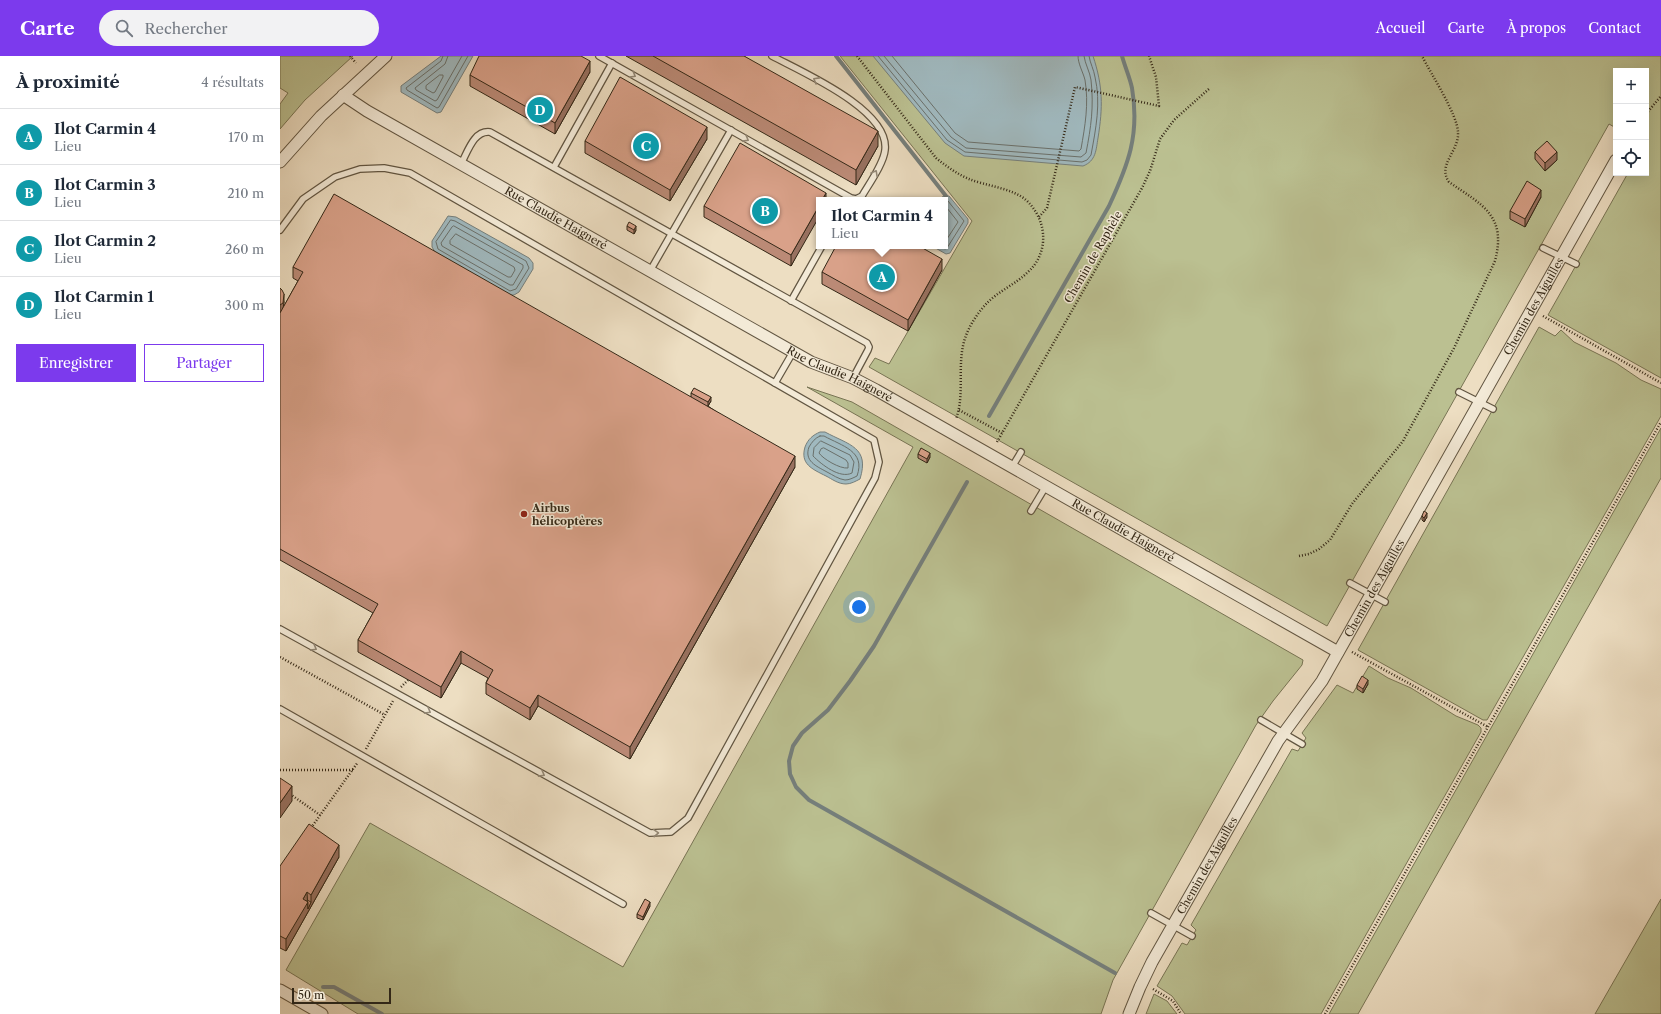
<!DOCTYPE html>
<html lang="fr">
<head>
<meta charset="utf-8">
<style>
  :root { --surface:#fff; --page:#f2f2f3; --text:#1f2937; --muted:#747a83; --line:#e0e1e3; --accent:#7c3aed }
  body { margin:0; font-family:"Libre Caslon Text",serif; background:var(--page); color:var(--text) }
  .controls { position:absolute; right:12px; top:12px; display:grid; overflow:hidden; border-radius:0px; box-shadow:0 4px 16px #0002 }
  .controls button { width:36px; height:36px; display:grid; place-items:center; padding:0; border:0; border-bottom:1px solid var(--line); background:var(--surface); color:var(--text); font:20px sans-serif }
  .scale { position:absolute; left:12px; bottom:10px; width:99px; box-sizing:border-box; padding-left:4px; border:2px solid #342817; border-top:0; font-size:11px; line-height:14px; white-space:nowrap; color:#342817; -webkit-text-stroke:3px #f3ead7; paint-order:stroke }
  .you { position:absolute; left:579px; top:551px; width:14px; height:14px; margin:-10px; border:3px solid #fff; border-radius:50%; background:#1a73e8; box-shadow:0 0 0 6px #1a73e833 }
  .badge { display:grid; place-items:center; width:26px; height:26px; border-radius:50%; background:var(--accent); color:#fff; font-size:13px; font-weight:700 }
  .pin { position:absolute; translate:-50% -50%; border:2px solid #fff; box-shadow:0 1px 4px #0006 }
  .popup { position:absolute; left:536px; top:141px; width:132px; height:52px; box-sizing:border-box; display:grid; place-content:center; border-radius:0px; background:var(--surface); filter:drop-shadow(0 1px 3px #0005); font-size:13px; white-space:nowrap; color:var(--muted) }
  .popup b { font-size:15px; color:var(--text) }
  .popup::after { content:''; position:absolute; left:50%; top:100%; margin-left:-8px; border:8px solid transparent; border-top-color:var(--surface) }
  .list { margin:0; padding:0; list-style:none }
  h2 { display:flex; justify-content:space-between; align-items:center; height:52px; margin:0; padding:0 16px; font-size:17px }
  h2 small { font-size:13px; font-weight:400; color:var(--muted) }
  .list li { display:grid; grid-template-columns:26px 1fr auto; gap:12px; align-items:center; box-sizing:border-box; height:56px; padding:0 16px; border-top:1px solid var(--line) }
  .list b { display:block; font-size:15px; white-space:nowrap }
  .list p { margin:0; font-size:13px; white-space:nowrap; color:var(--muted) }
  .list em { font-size:13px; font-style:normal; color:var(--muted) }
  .actions { display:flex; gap:8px; padding:12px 16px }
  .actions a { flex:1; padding:9px 0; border:1px solid var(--accent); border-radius:0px; text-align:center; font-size:14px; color:var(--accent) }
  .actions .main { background:var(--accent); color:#fff }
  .icon { flex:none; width:22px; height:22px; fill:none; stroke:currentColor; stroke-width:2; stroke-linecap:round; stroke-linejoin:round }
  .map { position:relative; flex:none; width:1381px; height:958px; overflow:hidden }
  header { display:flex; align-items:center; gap:24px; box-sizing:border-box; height:56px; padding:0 20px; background:var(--accent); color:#fff }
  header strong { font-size:19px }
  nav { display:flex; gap:22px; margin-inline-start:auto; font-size:14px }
  .search { width:280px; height:36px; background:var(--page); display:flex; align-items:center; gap:10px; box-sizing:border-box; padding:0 14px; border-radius:22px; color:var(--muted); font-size:15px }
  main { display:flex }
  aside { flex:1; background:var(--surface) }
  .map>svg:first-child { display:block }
  .green { fill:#bbc091; stroke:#787454 }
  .water { fill:#a0b9bf; stroke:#757f7c }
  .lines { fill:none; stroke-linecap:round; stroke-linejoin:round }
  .shore { stroke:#6a706b; stroke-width:1 }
  .stream { stroke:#757f7c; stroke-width:4 }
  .service-casing { stroke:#625642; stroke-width:8 }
  .minor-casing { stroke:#625642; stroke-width:13 }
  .path { stroke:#342817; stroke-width:2.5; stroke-dasharray:1 2; stroke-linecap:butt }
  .service { stroke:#f3ead7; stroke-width:5.5 }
  .minor { stroke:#f3ead7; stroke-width:11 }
  .wall { fill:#bb8a76; stroke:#342817 }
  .shaded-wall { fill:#987160; stroke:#342817 }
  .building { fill:#d9a189; stroke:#342817 }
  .oneway { stroke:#948977 }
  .poi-dot { fill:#8f2418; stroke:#f3ead7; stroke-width:1.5 }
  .labels { text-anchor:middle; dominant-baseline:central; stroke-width:3; stroke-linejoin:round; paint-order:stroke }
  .street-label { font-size:11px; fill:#342817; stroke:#f3ead7 }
  .poi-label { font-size:11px; font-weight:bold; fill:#342817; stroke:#f3ead7; text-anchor:start }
</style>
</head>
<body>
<header>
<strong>Carte</strong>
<div class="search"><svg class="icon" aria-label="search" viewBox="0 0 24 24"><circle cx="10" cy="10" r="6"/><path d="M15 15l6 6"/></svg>Rechercher</div>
<nav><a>Accueil</a><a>Carte</a><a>À propos</a><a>Contact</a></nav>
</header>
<main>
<aside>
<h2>À proximité<small>4 résultats</small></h2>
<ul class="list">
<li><span class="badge" style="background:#0f9aa8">A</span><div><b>Ilot Carmin 4</b><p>Lieu</p></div><em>170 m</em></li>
<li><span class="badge" style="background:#0f9aa8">B</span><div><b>Ilot Carmin 3</b><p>Lieu</p></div><em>210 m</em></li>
<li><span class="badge" style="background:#0f9aa8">C</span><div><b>Ilot Carmin 2</b><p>Lieu</p></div><em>260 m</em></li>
<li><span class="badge" style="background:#0f9aa8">D</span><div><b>Ilot Carmin 1</b><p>Lieu</p></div><em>300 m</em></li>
</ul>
<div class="actions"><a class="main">Enregistrer</a><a>Partager</a></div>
</aside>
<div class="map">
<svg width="1381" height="958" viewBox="0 0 1381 958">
  <rect width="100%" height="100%" fill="#eddec2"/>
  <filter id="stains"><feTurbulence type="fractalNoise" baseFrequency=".005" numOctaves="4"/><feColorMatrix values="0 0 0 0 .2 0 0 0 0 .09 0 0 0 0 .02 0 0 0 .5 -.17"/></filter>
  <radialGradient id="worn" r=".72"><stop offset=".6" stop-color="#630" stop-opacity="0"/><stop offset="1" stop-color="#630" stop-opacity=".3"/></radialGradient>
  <g class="green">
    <path d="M0,0H73L25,44L0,73V48L8,37L0,32Z"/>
    <path d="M560,0H1381V322L1268,259L1348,117H1366V15H1336V72L1329,68L1047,570L589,311L595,302L609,308L692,165Z"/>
    <path d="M1259,271L1275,280L1281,274L1294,286L1336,307L1361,324L1381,333V360L1207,664H1203L1078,594Z"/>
    <path d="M527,331L572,346L1023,604L1022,609L993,645L976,669L833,924L821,958H78L6,914L90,767L343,911L633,391Z"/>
    <path d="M1381,372V422L1078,958H1049Z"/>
    <path d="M1089,610L1108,622L1131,632L1176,660L1198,669L1201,672V676L1041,958H905L892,940L877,930L902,887L907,889L916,874L911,869L1012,693L1018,695L1026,682L1022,677L1057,629L1073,637Z"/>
    <path d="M1381,843V958H1315Z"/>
    <path d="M874,938L887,945L897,958H866Z"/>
  </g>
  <g class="water">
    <path d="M161,0H193L161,56L157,57L121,36V30Z"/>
    <path d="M593,0H813C823,30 823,51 818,82C816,94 816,105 803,110L684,100L665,87Z"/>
    <path d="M663,140H669L688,163V167L670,197L666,198L652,190H665V144H662Z"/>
    <path d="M168,160L176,161L249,202L253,207V213L239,236L234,239H229L155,196L152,191V185Z"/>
    <path d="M540,376H545C569,389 590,391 580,423C576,425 571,428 566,428C558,428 552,423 546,420C532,413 520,408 525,391C528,383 533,379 540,376Z"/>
  </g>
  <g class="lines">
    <g class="shore">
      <path d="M163,0L161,5L126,32L127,34L157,52L159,51L188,0"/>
      <path d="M168,0L165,8L135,32L136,34L155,45L157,44L182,0"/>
      <path d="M598,0L667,84L685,96L802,106L807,104L811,99C816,72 821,47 815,21C814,14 810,7 809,0"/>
      <path d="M604,0L671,81L686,92L801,101L806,97C811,71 814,51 811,24C810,16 805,8 804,0"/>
      <path d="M612,0L675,77L688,86L799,95L801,93C805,70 809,48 805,24C803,16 798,8 798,0"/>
      <path d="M160,19H163V21L155,36L153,37L146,33V30Z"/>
      <path d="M665,152H667L678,166L665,186"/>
      <path d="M171,164L175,165L246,205L249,212L236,233L230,235L158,193L156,186Z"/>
      <path d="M174,170L243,209V212L233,229H230L162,190L161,187L172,171Z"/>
      <path d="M176,178L234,211L235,214L231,221H228L170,188V185Z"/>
      <path d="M660,190L665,193L667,192L684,165L668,145L665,146"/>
      <path d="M540,380H544C562,390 586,395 577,420C573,422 569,424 565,424C558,423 553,419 547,416C536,410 524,405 529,391C532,386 535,382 540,380Z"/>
      <path d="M541,385L570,399L574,406L572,417C560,423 542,409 533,400L534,392Z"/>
      <path d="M544,392L566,404L568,407V412C560,413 543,403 539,397L541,393Z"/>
    </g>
    <g class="stream">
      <path d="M556,0L666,140"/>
      <path d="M709,360L829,150C848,109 860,79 852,32C850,22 845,11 842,0"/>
      <path d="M687,426L594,590L570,625L548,654L522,677L513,690L509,705L510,718L516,731L529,744L835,917"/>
      <path d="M43,931H54L102,958"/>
    </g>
    <defs>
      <g id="service">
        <path d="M319,0L571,142L576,143L582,140C589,128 604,107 605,94C610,54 522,16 492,0"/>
        <path d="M181,108C188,95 194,74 210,76L587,287L589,291L588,294L573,322"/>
        <path d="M274,111L332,7"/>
        <path d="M0,174L23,143L55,121L80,113L104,112L130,117L594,384L599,406L595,422L408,762L391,776L370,777L0,573"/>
        <path d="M1263,192L1296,208"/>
        <path d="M370,215L451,74"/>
        <path d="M511,245L542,190"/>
        <path d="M495,327L513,296"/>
        <path d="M1179,336L1213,353"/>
        <path d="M732,411L741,396"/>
        <path d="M751,455L766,430"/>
        <path d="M1070,527L1105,546"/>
        <path d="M0,653L343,848"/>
        <path d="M981,664L1022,688"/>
        <path d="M871,857L912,880"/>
      </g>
      <g id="minor">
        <path id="s1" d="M63,39L87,55L531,306L573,322L596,334L1058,596"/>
        <path d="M0,106L41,60L106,0"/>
        <path d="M0,934L42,958"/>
        <path id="s2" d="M849,958L860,931L872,906L998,685L1042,625L1336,104"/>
      </g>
    </defs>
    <use href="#service" class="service-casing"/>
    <use href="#minor" class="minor-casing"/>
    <g class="path">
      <path d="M70,0L76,7"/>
      <path d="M577,0L656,102C666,110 677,118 689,123C706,130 732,132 746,144C767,163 770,196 748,216C737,227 721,234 709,245C700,254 692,265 687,277C675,305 686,336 676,363"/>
      <path d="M1366,58L1381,40"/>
      <path d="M759,161L767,152L795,31L879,50L876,21L869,0"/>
      <path d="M1263,260L1381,327"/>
      <path d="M679,354L722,377"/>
      <path d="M717,386L862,132L870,115L880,83L894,64L930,32"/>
      <path d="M1019,500L1029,498L1039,493L1050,484L1072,448L1123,385L1174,292L1215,205C1227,159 1202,149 1169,126C1157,109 1179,95 1178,77C1178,59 1151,18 1142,0"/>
      <path d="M1072,596L1208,671"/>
      <path d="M0,601L105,659L113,645"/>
      <path d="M121,631L128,624"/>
      <path d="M86,693L105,659"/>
      <path d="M0,714H73"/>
      <path d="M10,738L40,759"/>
      <path d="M31,772L78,706"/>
      <path d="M873,933L893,945L901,958"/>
      <path d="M1045,958L1381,366"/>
    </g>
    <use href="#service" class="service"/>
    <use href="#minor" class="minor"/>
  </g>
  <g class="wall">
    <path d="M346,0H464L598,90L576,129Z"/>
    <path d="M310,16L275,78L190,30V19Z"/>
    <path d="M427,83L390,145L305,97V85Z"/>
    <path d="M1255,96L1277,104L1265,115L1255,103Z"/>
    <path d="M1261,141L1245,171L1230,163V155Z"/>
    <path d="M546,144L511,210L424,161V150Z"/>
    <path d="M347,170L356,174L354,178L347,174Z"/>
    <path d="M13,211L411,341V337L431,345L428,350L515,411L350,703L258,650L250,664L206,638V627L208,622L181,607L161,642L78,596V584L93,557L0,504V257L1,256H0V232L4,246L3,252L18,225L13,222Z"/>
    <path d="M662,214L628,275L542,228V216Z"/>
    <path d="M638,398L650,401L647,407L638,402Z"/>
    <path d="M1142,460L1147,461L1144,466L1142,464Z"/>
    <path d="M1088,628L1083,637L1077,633V629Z"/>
    <path d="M59,801L6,895L0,892V810Z"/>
    <path d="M370,850L363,864L357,862V858Z"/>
  </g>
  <g class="shaded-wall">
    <path d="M310,5V16L275,78V67Z"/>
    <path d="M427,71V83L390,145V134Z"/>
    <path d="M598,75V90L576,129V114Z"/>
    <path d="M1277,96V104L1265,115V107Z"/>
    <path d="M1261,134V141L1245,171V163Z"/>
    <path d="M546,137V144H542Z"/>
    <path d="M539,150V161L511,210V199Z"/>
    <path d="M356,170V174L354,178V174Z"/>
    <path d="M662,203V214L628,275V264Z"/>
    <path d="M4,238V246L3,254L0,256V249Z"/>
    <path d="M431,341V345L428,350V346Z"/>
    <path d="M650,397V401L647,407V403Z"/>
    <path d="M515,400V411L350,703V691Z"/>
    <path d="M1147,457V461L1144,466V462Z"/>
    <path d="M181,595V607L161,642V631Z"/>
    <path d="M1088,624V628L1083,637V633Z"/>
    <path d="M258,639V650L250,664V652Z"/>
    <path d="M12,730V745L0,762V747Z"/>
    <path d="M59,789V801L6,895V883L23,843L27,836L28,853L31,846V839Z"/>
    <path d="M370,846V850L363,864V861Z"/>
  </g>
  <g class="building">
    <path d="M199,0H301L310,5L275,67L190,19Z"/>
    <path d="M373,0H464L598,75L576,114Z"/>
    <path d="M340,21L427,71L390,134L305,85Z"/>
    <path d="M1267,85L1277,96L1265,107L1255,96Z"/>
    <path d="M460,87L546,137L542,144H539V150L511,199L424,150Z"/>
    <path d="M1247,125L1261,134L1245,163L1230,155Z"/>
    <path d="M54,138L515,400L350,691L258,639L250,652L206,627L213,614L181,595L161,631L78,584L98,548L0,493V257L23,216L13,211Z"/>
    <path d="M349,166L356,170L354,174L347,170Z"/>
    <path d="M556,190H639L662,203L628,264L542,216Z"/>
    <path d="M0,232L2,234L4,238L3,247L0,249Z"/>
    <path d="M414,332L431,341L428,346L411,337Z"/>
    <path d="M641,392L650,397L647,403L638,398Z"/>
    <path d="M1144,455L1147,457L1144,462L1142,460Z"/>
    <path d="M1082,620L1088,624L1083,633L1077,629Z"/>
    <path d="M0,722L12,730L0,747Z"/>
    <path d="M29,768L59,789L31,839L27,836L23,843L28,846L6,883L0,880V810Z"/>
    <path d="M365,843L370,846L363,861L357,858Z"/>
    <path d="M27,844L31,846L28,853V846L27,845Z"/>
  </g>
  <defs><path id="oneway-chevron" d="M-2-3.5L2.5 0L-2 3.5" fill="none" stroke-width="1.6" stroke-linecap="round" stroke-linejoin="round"/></defs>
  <g class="oneway">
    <use href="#oneway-chevron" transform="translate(353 19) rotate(29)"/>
    <use href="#oneway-chevron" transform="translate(536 24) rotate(-151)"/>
    <use href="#oneway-chevron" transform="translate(466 83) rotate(29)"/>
    <use href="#oneway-chevron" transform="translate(595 117) rotate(-61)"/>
    <use href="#oneway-chevron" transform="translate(34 592) rotate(29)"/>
    <use href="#oneway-chevron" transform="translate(148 655) rotate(29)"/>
    <use href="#oneway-chevron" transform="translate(262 718) rotate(29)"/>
    <use href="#oneway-chevron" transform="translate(376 777) rotate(-4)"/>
  </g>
  <circle class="poi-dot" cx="244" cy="458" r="4"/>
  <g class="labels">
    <g class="street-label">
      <text stroke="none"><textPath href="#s1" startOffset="246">Rue Claudie Haigneré</textPath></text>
      <text transform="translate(813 201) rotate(-60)">Chemin de Raphèle</text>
      <text stroke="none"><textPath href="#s2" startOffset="816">Chemin des Aiguilles</textPath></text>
      <text stroke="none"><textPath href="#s1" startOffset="570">Rue Claudie Haigneré</textPath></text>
      <text stroke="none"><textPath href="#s1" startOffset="894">Rue Claudie Haigneré</textPath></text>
      <text stroke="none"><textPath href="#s2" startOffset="492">Chemin des Aiguilles</textPath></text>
      <text stroke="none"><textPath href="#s2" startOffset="168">Chemin des Aiguilles</textPath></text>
    </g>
    <g class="poi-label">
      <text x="252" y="452">Airbus<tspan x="252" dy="13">hélicoptères</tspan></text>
    </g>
  </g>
  <rect width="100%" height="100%" filter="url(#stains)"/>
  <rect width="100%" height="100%" fill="url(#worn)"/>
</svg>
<div class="controls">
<button>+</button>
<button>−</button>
<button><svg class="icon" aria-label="locate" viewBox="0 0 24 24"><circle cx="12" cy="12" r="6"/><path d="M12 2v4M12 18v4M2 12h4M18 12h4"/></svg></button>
</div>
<div class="scale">50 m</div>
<div class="you"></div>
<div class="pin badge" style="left:602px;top:221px;background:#0f9aa8">A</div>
<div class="popup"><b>Ilot Carmin 4</b>Lieu</div>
<div class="pin badge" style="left:485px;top:155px;background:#0f9aa8">B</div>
<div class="pin badge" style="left:366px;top:90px;background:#0f9aa8">C</div>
<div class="pin badge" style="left:260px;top:54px;background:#0f9aa8">D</div>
</div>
</main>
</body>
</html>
